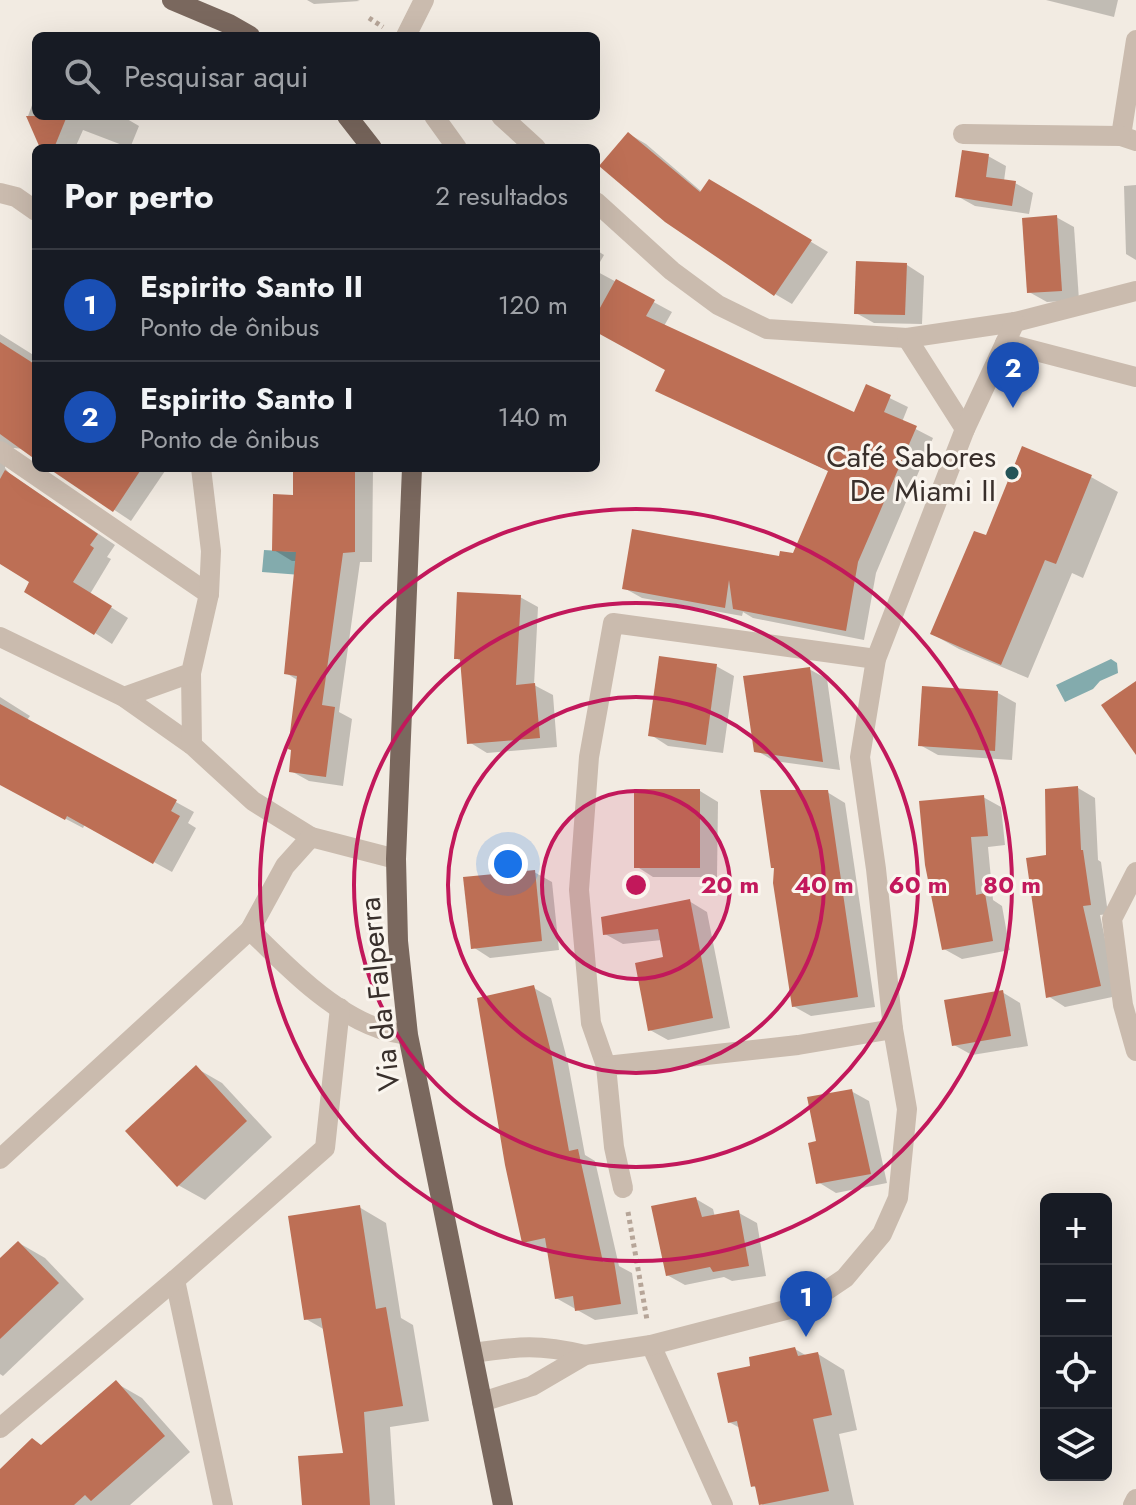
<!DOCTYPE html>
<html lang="pt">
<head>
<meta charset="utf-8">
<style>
  :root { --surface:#171b24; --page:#242831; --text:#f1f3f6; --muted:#9ea1a6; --line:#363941; --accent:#95abaf }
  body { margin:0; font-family:Jost,sans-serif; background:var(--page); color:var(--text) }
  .controls { position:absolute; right:24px; bottom:24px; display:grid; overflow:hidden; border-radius:12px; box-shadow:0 8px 32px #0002 }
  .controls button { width:72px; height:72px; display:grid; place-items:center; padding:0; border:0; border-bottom:2px solid var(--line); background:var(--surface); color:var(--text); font:40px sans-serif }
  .you { position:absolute; left:508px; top:864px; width:28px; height:28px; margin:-20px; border:6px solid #fff; border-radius:50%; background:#1a73e8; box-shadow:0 0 0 12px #1a73e833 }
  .badge { display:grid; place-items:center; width:52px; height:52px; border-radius:50%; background:var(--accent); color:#fff; font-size:26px; font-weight:700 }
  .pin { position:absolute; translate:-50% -66px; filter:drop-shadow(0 2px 4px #0008) }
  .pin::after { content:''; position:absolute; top:42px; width:28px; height:24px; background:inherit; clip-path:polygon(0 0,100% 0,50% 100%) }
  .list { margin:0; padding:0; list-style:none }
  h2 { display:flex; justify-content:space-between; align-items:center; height:104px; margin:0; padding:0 32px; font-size:34px }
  h2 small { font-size:26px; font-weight:400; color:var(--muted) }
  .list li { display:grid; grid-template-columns:52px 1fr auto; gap:24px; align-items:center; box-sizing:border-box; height:112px; padding:0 32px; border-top:2px solid var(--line) }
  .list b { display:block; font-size:30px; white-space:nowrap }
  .list p { margin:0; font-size:26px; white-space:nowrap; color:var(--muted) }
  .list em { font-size:26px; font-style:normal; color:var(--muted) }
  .icon { flex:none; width:44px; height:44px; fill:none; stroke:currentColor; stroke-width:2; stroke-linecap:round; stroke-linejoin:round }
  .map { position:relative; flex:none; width:1136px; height:1505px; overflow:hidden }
  .search { position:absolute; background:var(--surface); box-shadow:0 8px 32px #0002; left:32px; top:32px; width:568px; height:88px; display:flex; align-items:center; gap:20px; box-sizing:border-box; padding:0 28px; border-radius:12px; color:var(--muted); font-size:30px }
  .panel { position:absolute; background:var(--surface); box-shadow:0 8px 32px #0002; left:32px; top:144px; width:568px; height:328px; border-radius:12px }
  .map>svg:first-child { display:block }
  .water { fill:#83abad }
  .shadow { fill:#0003 }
  .building { fill:#bd6f55 }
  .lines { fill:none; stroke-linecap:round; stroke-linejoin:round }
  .path { stroke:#b6a598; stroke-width:5; stroke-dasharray:4 4; stroke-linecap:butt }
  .minor { stroke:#cabbae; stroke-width:20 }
  .major { stroke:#7a685e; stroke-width:20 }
  .ring { fill:none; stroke:#c2185b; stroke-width:4 }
  .poi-dot { fill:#245458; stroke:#faf5ee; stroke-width:3 }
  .labels { text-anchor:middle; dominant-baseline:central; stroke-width:6; stroke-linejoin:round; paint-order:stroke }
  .poi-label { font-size:30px; fill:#39302c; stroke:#faf5ee; text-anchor:end }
  .street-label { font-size:30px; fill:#39302c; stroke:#faf5ee }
  .centre { fill:#c2185b; stroke:#faf5ee; stroke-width:4 }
  .ring-label { font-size:24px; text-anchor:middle; font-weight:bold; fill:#c2185b; stroke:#faf5ee; stroke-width:6; stroke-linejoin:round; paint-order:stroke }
</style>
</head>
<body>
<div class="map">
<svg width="1136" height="1505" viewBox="0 0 1136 1505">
  <rect width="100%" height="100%" fill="#f2ebe2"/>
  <g class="water">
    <path d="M264,550L315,553L314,576L262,572Z"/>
    <path d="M1111,659L1117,663L1118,673L1100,681L1093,689L1065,702L1056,685Z"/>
  </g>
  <g class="shadow">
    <path d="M307,0H357L360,1L314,4Z"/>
    <path d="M1046,0H1118L1114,17Z"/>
    <path d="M35,97L36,116H122L139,126L130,148L83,130L75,148H43L28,116Z"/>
    <path d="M629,134L646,144L702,192L709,181L828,252L792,304L775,294Z"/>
    <path d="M988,156L1006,166L1004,181L1015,183L1033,193L1029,214L975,206L957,196Z"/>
    <path d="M1136,185V260L1126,254L1124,186Z"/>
    <path d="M1056,217L1074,227L1079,300L1047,302L1029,292Z"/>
    <path d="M596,250L604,255L596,269Z"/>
    <path d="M907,265L924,276L922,324L874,323L856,313Z"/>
    <path d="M596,271L672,312L664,326L855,415L867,387L908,407L902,422L933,438L876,573L864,640L753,618L743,612L742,616L642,598L624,588L795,555L830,472L658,390L667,369L596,330L598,315L596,313Z"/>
    <path d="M0,334L35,356L31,363L36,366V457L24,449L14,448L6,454L5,468L10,474L115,545L107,557L111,559L90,594L128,618L112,644L95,633L32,581L0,561Z"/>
    <path d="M51,468H167L131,521Z"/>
    <path d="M295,468H373L372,562H360L339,712L352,719L343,786L309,781L291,771L299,681L286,673L297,561H292L274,550L295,497Z"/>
    <path d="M1091,477L1118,492L1083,578L1072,573L1028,678L959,649L932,634L987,538Z"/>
    <path d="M520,597L538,607L534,685L553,695L557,747L487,753L469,742L462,662L456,658Z"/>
    <path d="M716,666L734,676L723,753L668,746L651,735Z"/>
    <path d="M809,669L827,679L840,770L774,761L756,750Z"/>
    <path d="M998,693L1016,703L1012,760L938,755L920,745Z"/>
    <path d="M0,697L30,716L27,720L194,812L188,823L196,828L172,872L85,824L83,828L0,784Z"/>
    <path d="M1078,788L1095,798L1098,860L1101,862L1108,914L1100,915L1117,996L1065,1007L1048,996V857Z"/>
    <path d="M700,791L718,802L717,877H653L636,866Z"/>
    <path d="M827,792L845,803L875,1007L811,1016L793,1006Z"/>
    <path d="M983,797L1001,807L1005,845L988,847L993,900L1002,906L1010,950L962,959L944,949L927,865Z"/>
    <path d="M534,872L552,882L559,950L490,958L473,947Z"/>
    <path d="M689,901L707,912L730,1028L668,1040L650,1030L665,958L662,940L623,944L605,934Z"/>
    <path d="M534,988L551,998L568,1063L585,1155L595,1161L619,1266L632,1273L638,1314L595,1320L556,1298L549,1250L542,1252L524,1242Z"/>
    <path d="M1002,992L1020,1003L1028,1046L972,1055L954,1045Z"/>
    <path d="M196,1068L222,1083L272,1137L205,1200L178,1185Z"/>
    <path d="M851,1091L869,1101L887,1183L836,1193L818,1182Z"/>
    <path d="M696,1199L713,1209L715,1217L739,1213L757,1223L766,1276L732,1281L724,1277L685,1285L667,1275Z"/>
    <path d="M359,1207L386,1223L401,1318L413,1325L429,1421L390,1427L395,1505H304L345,1455L325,1330L306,1319Z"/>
    <path d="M19,1243L45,1258L84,1299L3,1376L0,1374V1261Z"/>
    <path d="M795,1349L807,1356L818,1354L844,1370L857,1430L839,1434L854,1505H762L758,1489L753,1486L740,1428L729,1422L753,1367Z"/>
    <path d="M116,1383L142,1398L190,1452L130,1505H0V1471L43,1446Z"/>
  </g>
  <g class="building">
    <path d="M26,116H67L54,148H40Z"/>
    <path d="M628,132L700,192L709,179L812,240L774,296L665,222L599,166Z"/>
    <path d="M962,150L989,154L986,177L1016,181L1012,206L955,197Z"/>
    <path d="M1057,215L1062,291L1027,293L1022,218Z"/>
    <path d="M856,261L907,263L905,315L854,314Z"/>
    <path d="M616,279L655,300L646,316L854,412L866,384L891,395L884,412L917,426L858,562L846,631L733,609L729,580L725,608L622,589L632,529L779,556L780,551L793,553L828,471L655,391L665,370L596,332V315Z"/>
    <path d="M0,342L36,365V460L0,434Z"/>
    <path d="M1022,446L1092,475L1056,564L1045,560L1001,665L930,634L974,531L986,535Z"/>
    <path d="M48,468H142L113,512Z"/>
    <path d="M293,468H355V552L343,553L322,705L335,707L326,777L289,772L291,750L288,749L297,676L284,674L296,552L272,551L273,494L293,495Z"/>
    <path d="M5,470L98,534L90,545L94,548L73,582L112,606L94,635L24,592L29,582L0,564V479Z"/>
    <path d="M457,592L521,595L516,685L535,683L540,738L467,744L460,659H454Z"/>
    <path d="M659,656L717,664L706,745L648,736Z"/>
    <path d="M810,667L823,762L754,752L743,676Z"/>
    <path d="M1136,681V755L1101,705Z"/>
    <path d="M922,686L998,691L995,751L918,746Z"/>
    <path d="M0,704L177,800L171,811L180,816L153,864L67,816L65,820L0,785Z"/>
    <path d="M1078,786L1081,850H1083L1091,905L1083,906L1101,986L1046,998L1026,858L1046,855L1045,789Z"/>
    <rect x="634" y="789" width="66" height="79"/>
    <path d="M760,790H828L858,997L792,1007L773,883L774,868H771Z"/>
    <path d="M984,795L988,836L971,837L976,895L985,893L993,941L942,950L925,865L919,801Z"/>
    <path d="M535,870L542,941L471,949L463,877Z"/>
    <path d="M690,899L713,1018L648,1031L635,963L663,957L658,929L603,935L601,917Z"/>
    <path d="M534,985L551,1052L569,1151L578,1149L603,1262L614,1261L621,1304L575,1311L573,1296L555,1299L545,1238L522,1243L505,1165L477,998Z"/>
    <path d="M1003,990L1011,1036L952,1046L944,1000Z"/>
    <path d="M196,1065L247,1121L177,1187L125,1131Z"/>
    <path d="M852,1089L871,1174L816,1184L808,1143L816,1141L807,1097Z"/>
    <path d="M696,1197L702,1217L739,1210L749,1266L713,1272L710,1267L666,1276L651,1206Z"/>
    <path d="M360,1205L376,1309L386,1307L403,1406L364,1412L370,1505H302L298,1456L343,1453L321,1318L304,1320L288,1216Z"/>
    <path d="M18,1241L59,1283L0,1339V1258Z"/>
    <path d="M795,1347L798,1356L818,1352L832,1415L813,1419L829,1491L759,1505L755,1486L751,1487L737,1421L728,1423L717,1373L750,1366L749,1357Z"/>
    <path d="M116,1380L165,1436L91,1501L85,1495L74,1505H0V1469L32,1438L41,1445Z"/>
  </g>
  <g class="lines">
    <g class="path">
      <path d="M369,18L383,27"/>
      <path d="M628,1212L647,1320"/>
    </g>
    <g class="minor">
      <path d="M406,36L424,0"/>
      <path d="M1136,40L1121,136L1136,141"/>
      <path d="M434,116L457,148"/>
      <path d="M501,116L536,148"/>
      <path d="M963,134L1121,136"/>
      <path d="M0,193L16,197L36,211"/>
      <path d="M596,202L672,271L718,305L767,329L907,338L1015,322L1136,291"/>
      <path d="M907,338L965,429"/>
      <path d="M1005,343L1136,377"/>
      <path d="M0,451L209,594"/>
      <path d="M0,637L124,697L192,745L253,801L311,837"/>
      <path d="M876,659L613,623L589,757L579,890L591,1023L606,1066L798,1045L893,1029"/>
      <path d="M191,673L192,745"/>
      <path d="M124,697L191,673L209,594L211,551L201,468"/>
      <path d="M1136,872L1112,919L1123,1005L1136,1051"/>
      <path d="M250,930L285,866L311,837L396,859"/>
      <path d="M606,1066L614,1147L623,1188"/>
      <path d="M0,1159L250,930C284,964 331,1012 378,1028C387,1032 398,1033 408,1035"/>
      <path d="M175,1280L223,1505"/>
      <path d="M651,1345L723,1505"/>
      <path d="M473,1353C520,1346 539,1344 585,1355"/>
      <path d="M482,1402L532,1386L585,1355L651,1345L805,1305L845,1278L882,1234L898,1198L907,1109L893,1029L876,869L860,757L876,659L965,429L1015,322"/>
      <path d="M0,1428L175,1280L325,1148L340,1008"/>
      <path d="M1133,1505L1136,1499"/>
    </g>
    <g class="major">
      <path d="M172,0L229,24L250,36"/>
      <path d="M347,116L372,148"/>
      <path d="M412,468L396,859L398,941L408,1035L503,1505"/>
    </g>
  </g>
  <circle cx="636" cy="885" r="94" fill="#c2185b" fill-opacity=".12"/>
  <g class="ring">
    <circle cx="636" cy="885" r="94"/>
    <circle cx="636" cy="885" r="188"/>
    <circle cx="636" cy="885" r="282"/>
    <circle cx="636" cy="885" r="376"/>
  </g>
  <circle class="poi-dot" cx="1012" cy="473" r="8"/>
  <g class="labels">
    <g class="poi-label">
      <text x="996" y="456">Café Sabores<tspan x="996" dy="34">De Miami II</tspan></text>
    </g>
    <g class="street-label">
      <text transform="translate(379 994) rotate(-96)">Via da Falperra</text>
    </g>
  </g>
  <circle cx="636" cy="885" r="12" class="centre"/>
  <g class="ring-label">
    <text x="730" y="893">20 m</text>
    <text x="824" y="893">40 m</text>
    <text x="918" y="893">60 m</text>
    <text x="1012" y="893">80 m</text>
  </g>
</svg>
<div class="controls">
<button>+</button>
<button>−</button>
<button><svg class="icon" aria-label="locate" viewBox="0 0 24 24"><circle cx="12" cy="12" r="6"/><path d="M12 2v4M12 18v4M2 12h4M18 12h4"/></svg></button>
<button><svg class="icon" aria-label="layers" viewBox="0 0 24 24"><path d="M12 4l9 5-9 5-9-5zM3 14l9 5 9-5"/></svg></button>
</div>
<div class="you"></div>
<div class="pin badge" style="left:806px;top:1337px;background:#1a4fb4">1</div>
<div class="pin badge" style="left:1013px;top:408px;background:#1a4fb4">2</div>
<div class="search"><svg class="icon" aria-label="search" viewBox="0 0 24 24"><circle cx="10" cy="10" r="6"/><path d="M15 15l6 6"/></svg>Pesquisar aqui</div>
<section class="panel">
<h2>Por perto<small>2 resultados</small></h2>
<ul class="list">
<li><span class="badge" style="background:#1a4fb4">1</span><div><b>Espirito Santo II</b><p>Ponto de ônibus</p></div><em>120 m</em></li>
<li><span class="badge" style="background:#1a4fb4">2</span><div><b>Espirito Santo I</b><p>Ponto de ônibus</p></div><em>140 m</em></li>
</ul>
</section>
</div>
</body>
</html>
